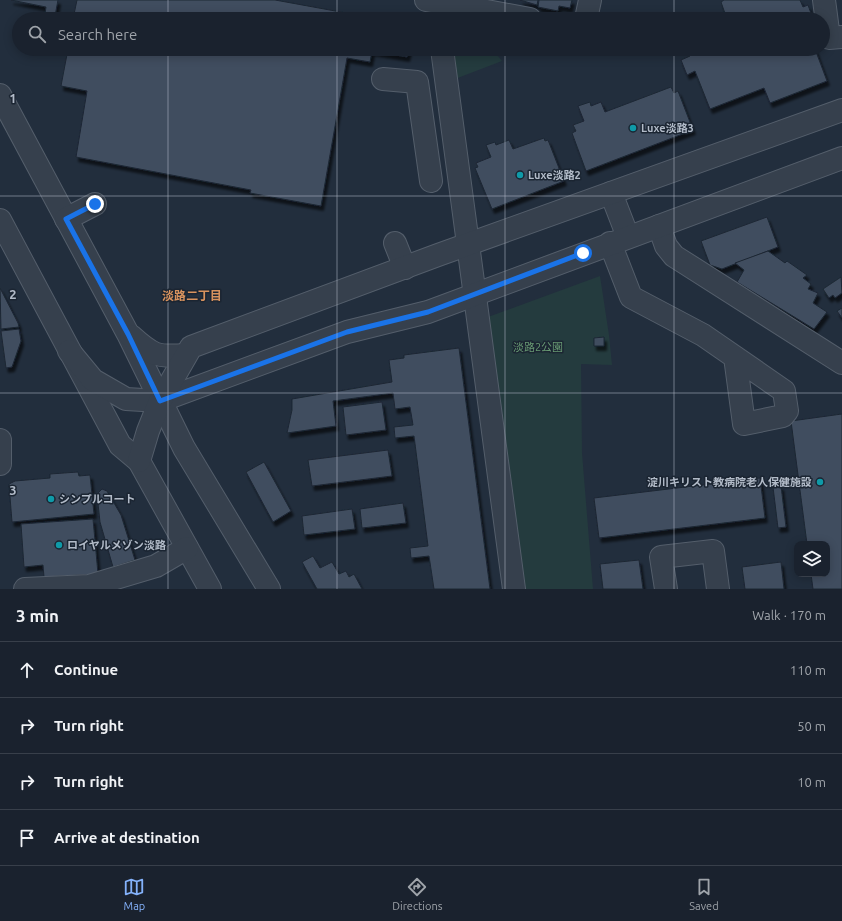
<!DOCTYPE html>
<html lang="en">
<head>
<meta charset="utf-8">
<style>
  :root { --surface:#1a222e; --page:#232a36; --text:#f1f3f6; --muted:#9fa4aa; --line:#383f4a; --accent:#84b2fb }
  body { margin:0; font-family:Ubuntu,"Noto Sans JP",sans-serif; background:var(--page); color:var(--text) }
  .controls { position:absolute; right:12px; bottom:12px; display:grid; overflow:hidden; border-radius:8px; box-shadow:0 2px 10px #0003 }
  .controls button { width:36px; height:36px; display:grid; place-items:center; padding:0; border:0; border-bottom:1px solid var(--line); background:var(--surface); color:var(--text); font:20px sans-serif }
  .stop { position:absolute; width:12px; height:12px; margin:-9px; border:3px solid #1a73e8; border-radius:50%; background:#fff }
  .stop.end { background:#1a73e8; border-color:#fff; box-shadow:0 1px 4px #0008 }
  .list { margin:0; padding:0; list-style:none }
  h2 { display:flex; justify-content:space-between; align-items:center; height:52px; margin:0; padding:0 16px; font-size:17px }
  h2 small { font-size:13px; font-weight:400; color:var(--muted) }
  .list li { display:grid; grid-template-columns:26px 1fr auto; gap:12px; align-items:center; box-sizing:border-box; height:56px; padding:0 16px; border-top:1px solid var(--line) }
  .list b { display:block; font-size:15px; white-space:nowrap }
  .list em { font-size:13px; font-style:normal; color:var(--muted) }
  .icon { flex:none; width:22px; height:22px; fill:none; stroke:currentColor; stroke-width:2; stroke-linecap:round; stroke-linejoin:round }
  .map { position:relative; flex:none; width:842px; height:589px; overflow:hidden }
  .search { position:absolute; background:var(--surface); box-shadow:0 2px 10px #0003; left:12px; right:12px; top:12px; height:44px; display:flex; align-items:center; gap:10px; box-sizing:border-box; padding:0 14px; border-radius:22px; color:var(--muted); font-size:15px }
  .sheet { height:276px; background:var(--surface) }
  nav { display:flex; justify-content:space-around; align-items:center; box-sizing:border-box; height:56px; border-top:1px solid var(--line); background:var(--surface); font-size:11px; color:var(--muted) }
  nav a { display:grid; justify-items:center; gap:2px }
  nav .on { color:var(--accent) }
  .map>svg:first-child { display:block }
  .green { fill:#243b3e }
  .building { fill:#414e5f; stroke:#1d2734; filter:url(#shadow) }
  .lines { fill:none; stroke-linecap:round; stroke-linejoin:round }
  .minor-casing { stroke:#545e6b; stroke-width:24 }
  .minor { stroke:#36404d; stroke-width:22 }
  .route { stroke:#1a73e8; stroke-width:5 }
  .grid { fill:none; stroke:#b2bbc8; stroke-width:1; stroke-opacity:0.55 }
  .culture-dot { fill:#0f9aa8; stroke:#1b2532; stroke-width:1.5 }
  .labels { text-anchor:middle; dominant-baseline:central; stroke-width:3; stroke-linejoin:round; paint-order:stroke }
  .poi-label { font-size:11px; font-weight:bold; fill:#b2bbc8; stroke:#1b2532; text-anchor:start }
  .park-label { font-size:11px; fill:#689a73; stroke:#1b2532 }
  .neighbourhood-label { font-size:12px; font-weight:bold; fill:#d7925e; stroke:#1b2532 }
  .grid-label { font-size:13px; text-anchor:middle; font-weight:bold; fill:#b2bbc8; stroke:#1b2532; stroke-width:3; stroke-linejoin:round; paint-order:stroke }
</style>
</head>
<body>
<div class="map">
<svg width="842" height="589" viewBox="0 0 842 589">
  <defs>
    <filter id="shadow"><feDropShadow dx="2.5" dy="4.5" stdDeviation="1" flood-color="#0009"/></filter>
  </defs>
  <rect width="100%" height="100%" fill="#222e3d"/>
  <g class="green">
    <path d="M451,49H492L502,61L455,79Z"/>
    <path d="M600,276L609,335L612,365L581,364L582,453L593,589H523L488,317Z"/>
  </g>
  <g class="building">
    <path d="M11,0H58L55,16L45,14L46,7Z"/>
    <path d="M77,0H275L379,19H73Z"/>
    <path d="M520,0H538L537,5Z"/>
    <path d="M539,0H572L570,8L559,6L558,11L538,7Z"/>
    <path d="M724,0H800L803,7L808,5L813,19H727L721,2Z"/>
    <path d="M68,49H409L407,57L372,51L370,62L347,58L321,206L250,193L251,190L76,157L87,91L61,86Z"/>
    <path d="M687,49H815L827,81L770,103L764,88L710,109L695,71L687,75L681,60L690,56Z"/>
    <path d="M671,87L674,93L678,91L693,130L586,171L572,133L576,131L573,125L584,121L578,106L590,102L591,106L601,102L605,112Z"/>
    <path d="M544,138L545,141L548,140L564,181L492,209L475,168L478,167L476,163L491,157L486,145L495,142L496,145L509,140L513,149Z"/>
    <path d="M767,217L778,247L722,269L710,265L701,241Z"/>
    <path d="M768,251L785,263L787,261L807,275L803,278L811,284L808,289L818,293L813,303L827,312L814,329L737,282L744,270L735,263Z"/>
    <path d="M841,277L842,293L835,298L833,295L829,298L823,289Z"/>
    <path d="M0,288L18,323L19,327L1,329Z"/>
    <path d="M842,308V318L837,311Z"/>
    <path d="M19,329L21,341L12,367L6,368L1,331Z"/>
    <path d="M604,337V346H594V338Z"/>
    <path d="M459,348L490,589H434L429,556L411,558L410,548L428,546L414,436L395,438L394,427L413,425L410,407L395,409L393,393L333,401L336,426L287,433L292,410V399L392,382L389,360L404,358V355Z"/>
    <path d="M382,402L386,430L346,435L343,407Z"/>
    <path d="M842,414V589H813L811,574H827V544H807L791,421Z"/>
    <path d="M388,450L392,476L312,486L308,460Z"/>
    <path d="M264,462L291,511L273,522L246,472Z"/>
    <path d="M78,472L79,476L90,475L94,514L12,522L9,484L15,481L50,478V474Z"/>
    <path d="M760,478L765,518L599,538L594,498Z"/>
    <path d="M781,486L786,527L778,528L773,487Z"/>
    <path d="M102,489L107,491L121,515L135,560L113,567L100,522L97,494Z"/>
    <path d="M403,503L406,523L362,528L360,509Z"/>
    <path d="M352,509L355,529L304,535L302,516Z"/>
    <path d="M93,519L98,574L44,577L43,565L24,567L21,524Z"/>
    <path d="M313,556L320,568L332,562L339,574L346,571L349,577L354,574L362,589H317L302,562Z"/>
    <path d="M639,560L643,589H603L600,564Z"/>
    <path d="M781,562L784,589H745L742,567Z"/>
  </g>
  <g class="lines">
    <defs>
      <g id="minor">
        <path d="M426,0L530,19"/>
        <path d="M824,0L829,38L842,37"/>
        <path d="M586,19L590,0"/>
        <path d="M442,49L514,589"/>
        <path d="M383,79L417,82L431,181"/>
        <path d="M0,95L128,334L184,448L269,589"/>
        <path d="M611,193L628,237"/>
        <path d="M66,219L95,204"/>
        <path d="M0,220L120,445L139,461L210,589"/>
        <path d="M659,226L666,246L674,256L842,363"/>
        <path d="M395,243L405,268"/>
        <path d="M610,243L631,297L703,335L784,391L787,411L783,416L744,424L735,357"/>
        <path d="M131,336C153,356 157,357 185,355"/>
        <path d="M69,351L93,380L126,399L160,401L347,332L428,312L842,158"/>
        <path d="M0,440V464"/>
        <path d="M139,461L148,431L160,401L191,347L438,255L842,110"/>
        <path d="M25,589L89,586L156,566L187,548"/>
        <path d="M666,589L661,557L713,551L718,589"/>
      </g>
    </defs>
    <use href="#minor" class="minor-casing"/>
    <use href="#minor" class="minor"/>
  </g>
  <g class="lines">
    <path class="route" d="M95,204L66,219L128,334L160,401L347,332L428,312L583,253"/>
  </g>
  <path class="grid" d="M168,0V19M337,0V19M505,0V19M674,0V19M168,49V589M337,49V589M505,49V589M674,49V589M0,196H842M0,393H842"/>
  <g class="culture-dot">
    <circle cx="633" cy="128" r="4"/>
    <circle cx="520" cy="175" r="4"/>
    <circle cx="820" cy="482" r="4"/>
    <circle cx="51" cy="499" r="4"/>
    <circle cx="59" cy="545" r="4"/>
  </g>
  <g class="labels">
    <g class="poi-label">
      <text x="641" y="128">Luxe淡路3</text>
      <text x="528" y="175">Luxe淡路2</text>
      <text x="812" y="482" text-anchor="end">淀川キリスト教病院老人保健施設</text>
      <text x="59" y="499">シンプルコート</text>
      <text x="67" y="545">ロイヤルメゾン淡路</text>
    </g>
    <g class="park-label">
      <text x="538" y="347">淡路2公園</text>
    </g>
    <g class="neighbourhood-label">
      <text x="192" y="295">淡路二丁目</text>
    </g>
  </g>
  <g class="grid-label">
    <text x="13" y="103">1</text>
    <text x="13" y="299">2</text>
    <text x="13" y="495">3</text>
  </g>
</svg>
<div class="controls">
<button><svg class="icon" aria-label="layers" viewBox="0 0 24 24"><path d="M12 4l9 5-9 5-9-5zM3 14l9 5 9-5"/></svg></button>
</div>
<div class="stop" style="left:583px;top:253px"></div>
<div class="stop end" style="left:95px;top:204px"></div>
<div class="search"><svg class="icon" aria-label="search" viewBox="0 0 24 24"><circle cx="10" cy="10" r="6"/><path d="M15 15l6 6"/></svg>Search here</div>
</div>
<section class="sheet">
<h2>3 min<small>Walk · 170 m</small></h2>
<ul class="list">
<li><svg class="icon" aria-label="ahead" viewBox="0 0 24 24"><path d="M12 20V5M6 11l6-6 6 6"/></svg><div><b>Continue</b></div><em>110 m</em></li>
<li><svg class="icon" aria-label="right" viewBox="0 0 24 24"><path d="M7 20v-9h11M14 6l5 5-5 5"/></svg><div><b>Turn right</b></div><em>50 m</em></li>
<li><svg class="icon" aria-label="right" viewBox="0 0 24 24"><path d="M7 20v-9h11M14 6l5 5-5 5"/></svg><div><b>Turn right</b></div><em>10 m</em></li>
<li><svg class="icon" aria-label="arrive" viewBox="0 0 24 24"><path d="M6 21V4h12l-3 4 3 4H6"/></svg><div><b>Arrive at destination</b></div></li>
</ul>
</section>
<nav>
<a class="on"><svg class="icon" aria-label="map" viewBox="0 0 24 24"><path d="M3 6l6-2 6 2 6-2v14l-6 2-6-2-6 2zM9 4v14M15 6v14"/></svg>Map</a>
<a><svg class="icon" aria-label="directions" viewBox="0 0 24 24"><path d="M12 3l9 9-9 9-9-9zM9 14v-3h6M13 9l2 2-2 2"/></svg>Directions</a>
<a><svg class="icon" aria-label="saved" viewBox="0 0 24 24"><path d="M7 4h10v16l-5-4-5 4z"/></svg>Saved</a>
</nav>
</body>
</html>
